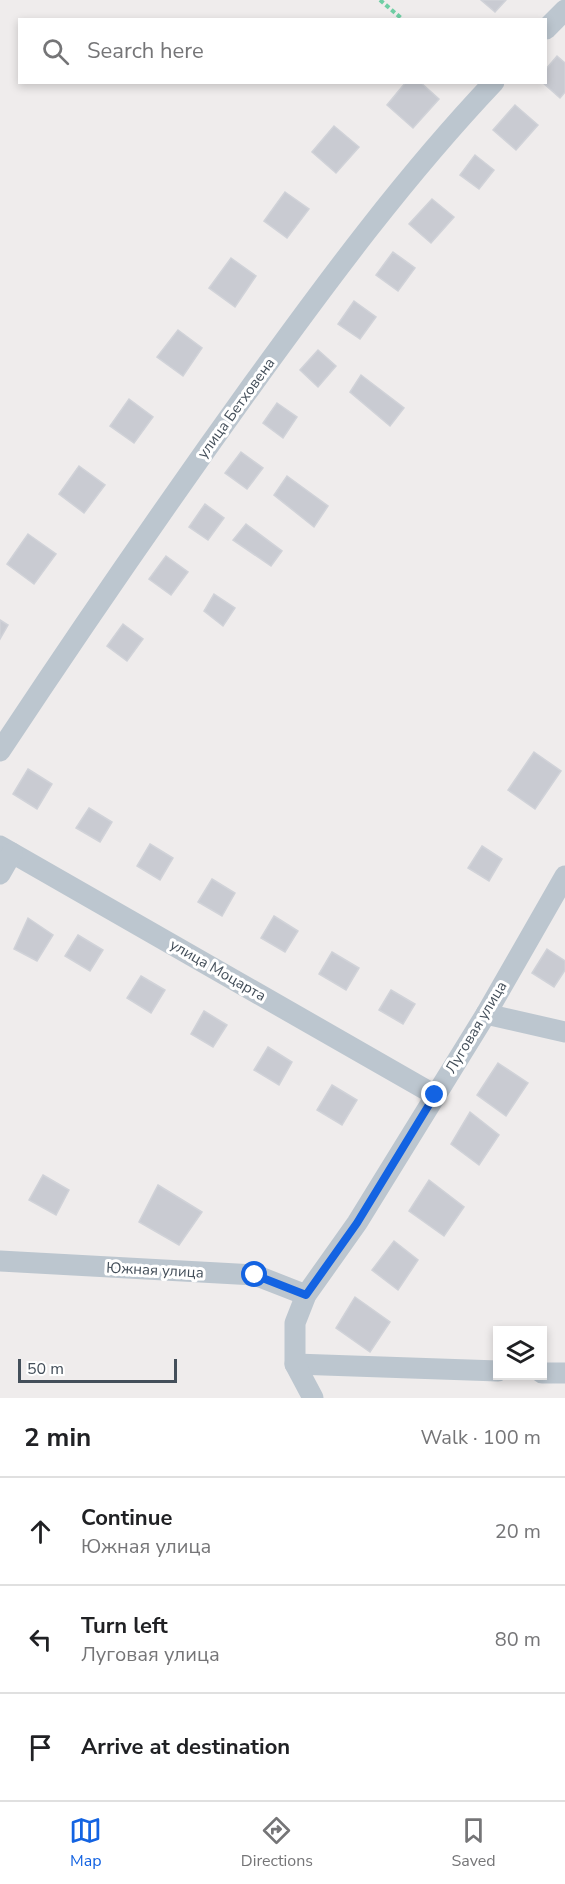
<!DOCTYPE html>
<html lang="en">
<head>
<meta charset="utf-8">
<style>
  :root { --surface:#fff; --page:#f2f2f2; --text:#202124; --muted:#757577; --line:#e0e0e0; --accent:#1363e2 }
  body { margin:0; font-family:"Nunito Sans",sans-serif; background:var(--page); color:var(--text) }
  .controls { position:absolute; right:18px; bottom:18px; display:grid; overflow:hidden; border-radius:0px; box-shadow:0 3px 9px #0003 }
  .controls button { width:54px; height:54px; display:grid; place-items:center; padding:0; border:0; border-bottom:2px solid var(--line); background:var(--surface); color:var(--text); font:30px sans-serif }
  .scale { position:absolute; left:18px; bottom:15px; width:159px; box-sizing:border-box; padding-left:6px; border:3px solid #444f5a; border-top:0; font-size:16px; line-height:21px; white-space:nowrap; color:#444f5a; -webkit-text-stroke:4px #fff; paint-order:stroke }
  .stop { position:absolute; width:18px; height:18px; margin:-14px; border:4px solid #1363e2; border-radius:50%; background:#fff }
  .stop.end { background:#1363e2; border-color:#fff; box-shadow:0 2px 6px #0008 }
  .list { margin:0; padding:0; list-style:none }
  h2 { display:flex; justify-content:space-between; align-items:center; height:78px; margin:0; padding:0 24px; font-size:26px }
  h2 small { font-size:20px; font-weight:400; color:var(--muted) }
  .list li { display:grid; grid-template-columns:39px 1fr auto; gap:18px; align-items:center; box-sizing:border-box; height:108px; padding:0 24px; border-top:2px solid var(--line) }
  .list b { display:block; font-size:22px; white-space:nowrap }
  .list p { margin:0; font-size:20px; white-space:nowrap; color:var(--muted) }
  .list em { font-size:20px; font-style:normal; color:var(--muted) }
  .icon { flex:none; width:33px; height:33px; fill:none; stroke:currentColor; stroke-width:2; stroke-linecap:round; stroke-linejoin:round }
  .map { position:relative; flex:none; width:565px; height:1398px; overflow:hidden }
  .search { position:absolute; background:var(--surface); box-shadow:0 3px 9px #0003; left:18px; right:18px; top:18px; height:66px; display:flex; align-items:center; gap:15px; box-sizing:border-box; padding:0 21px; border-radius:0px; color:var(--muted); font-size:22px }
  .sheet { height:402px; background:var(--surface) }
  nav { display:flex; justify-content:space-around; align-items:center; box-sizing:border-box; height:84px; border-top:2px solid var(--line); background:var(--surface); font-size:16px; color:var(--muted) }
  nav a { display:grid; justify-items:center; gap:3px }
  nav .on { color:var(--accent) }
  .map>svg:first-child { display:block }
  .building { fill:#c9cbd2; stroke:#d0d2d8; stroke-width:1.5 }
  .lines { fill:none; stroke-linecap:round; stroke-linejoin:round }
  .path { stroke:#6fcea4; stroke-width:4; stroke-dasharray:4.5 3; stroke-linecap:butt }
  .minor { stroke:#bcc6cf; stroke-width:21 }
  .route { stroke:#1363e2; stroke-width:8 }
  .labels { text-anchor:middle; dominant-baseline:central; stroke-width:6; stroke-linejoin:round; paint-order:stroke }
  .street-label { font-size:15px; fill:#444f5a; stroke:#fff }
</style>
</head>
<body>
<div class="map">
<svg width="565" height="1398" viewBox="0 0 565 1398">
  <rect width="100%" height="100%" fill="#efecec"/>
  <g class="building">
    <path d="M481,0H506L495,12Z"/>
    <path d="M557,56L565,63V92L560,98L542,82H546V69Z"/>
    <path d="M406,82H420L439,99L413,128L387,105Z"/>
    <path d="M515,105L538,125L516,150L493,130Z"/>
    <path d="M334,126L359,147L336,173L312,152Z"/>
    <path d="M475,155L494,170L479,189L460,175Z"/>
    <path d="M285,192L309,209L287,238L264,221Z"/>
    <path d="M432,199L454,217L431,243L409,224Z"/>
    <path d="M393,252L415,268L398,291L376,275Z"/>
    <path d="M231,258L256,276L235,307L209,288Z"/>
    <path d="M354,301L376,317L360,339L338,324Z"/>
    <path d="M178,330L202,348L183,376L157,357Z"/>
    <path d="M318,350L336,366L318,387L300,370Z"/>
    <path d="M361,375L404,408L390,426L350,392Z"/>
    <path d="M129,399L153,417L134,443L110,426Z"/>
    <path d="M277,403L297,417L283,438L263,423Z"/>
    <path d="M241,452L263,468L247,489L225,473Z"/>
    <path d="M79,466L105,485L84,513L59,494Z"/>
    <path d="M287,476L328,506L314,527L274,495Z"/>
    <path d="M205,504L224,518L208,540L189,527Z"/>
    <path d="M246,524L282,551L271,566L233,540Z"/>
    <path d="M28,534L56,554L34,584L7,564Z"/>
    <path d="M166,556L188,572L171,595L149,579Z"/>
    <path d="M214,594L235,608L223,626L204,611Z"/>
    <path d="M0,620L8,625L0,639Z"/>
    <path d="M123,624L143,639L127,661L107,646Z"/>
    <path d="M534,752L561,771L535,809L508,790Z"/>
    <path d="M28,769L52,784L37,809L13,794Z"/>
    <path d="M89,808L112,822L100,842L76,828Z"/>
    <path d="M150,844L173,858L160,880L137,866Z"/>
    <path d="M482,846L502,859L489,881L468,868Z"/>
    <path d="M212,879L235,893L222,916L198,902Z"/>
    <path d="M274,916L298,931L285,952L261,938Z"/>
    <path d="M28,918L53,935L37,961L14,949Z"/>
    <path d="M78,935L103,950L90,971L65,956Z"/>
    <path d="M547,949L565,961V970L554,987L532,973Z"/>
    <path d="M332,952L359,968L346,990L319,974Z"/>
    <path d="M141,976L165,990L151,1013L127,998Z"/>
    <path d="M391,990L415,1004L403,1024L379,1010Z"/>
    <path d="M204,1011L227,1025L213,1047L191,1034Z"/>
    <path d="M268,1047L292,1062L279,1085L254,1070Z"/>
    <path d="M498,1063L528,1083L506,1116L477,1095Z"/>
    <path d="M332,1085L357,1100L342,1125L317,1110Z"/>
    <path d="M470,1112L499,1135L479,1165L451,1144Z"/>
    <path d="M43,1175L69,1190L56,1215L29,1200Z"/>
    <path d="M429,1180L464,1207L444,1236L409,1211Z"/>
    <path d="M158,1185L202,1212L179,1245L139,1222Z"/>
    <path d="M394,1241L418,1260L398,1290L372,1270Z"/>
    <path d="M355,1297L390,1322L370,1352L336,1328Z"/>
  </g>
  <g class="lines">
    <path class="path" d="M380,0L401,18"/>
    <g class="minor">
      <path d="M546,29L565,10"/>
      <path d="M0,751C82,627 166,505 253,384C329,279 405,176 494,82"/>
      <path d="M0,846L435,1095"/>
      <path d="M0,874L12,853"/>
      <path d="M486,1014L565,1032"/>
      <path d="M0,1261L255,1275L306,1295"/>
      <path d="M295,1364L498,1371"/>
      <path d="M542,1373H565"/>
      <path d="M313,1398L295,1364V1323L306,1295L357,1223L486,1014L565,876"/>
    </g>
  </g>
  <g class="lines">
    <path class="route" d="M255,1275L306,1295L357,1223L435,1095"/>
  </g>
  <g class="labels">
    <g class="street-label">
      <text transform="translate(236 408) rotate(-54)">улица Бетховена</text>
      <text transform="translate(218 970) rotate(30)">улица Моцарта</text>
      <text transform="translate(476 1027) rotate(-59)">Луговая улица</text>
      <text transform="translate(155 1270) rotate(3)">Южная улица</text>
    </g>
  </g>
</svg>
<div class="controls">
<button><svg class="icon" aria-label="layers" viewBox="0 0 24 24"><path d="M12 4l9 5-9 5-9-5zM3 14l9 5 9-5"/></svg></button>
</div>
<div class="scale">50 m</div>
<div class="stop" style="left:255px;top:1275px"></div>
<div class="stop end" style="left:435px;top:1095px"></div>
<div class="search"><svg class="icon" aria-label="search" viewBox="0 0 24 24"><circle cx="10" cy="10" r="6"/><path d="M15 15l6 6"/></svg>Search here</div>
</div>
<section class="sheet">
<h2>2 min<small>Walk · 100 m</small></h2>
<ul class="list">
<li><svg class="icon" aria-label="ahead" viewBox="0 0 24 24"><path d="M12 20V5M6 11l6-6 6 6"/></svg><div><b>Continue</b><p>Южная улица</p></div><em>20 m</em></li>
<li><svg class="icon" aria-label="left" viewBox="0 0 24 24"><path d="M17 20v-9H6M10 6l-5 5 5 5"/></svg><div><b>Turn left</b><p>Луговая улица</p></div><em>80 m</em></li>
<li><svg class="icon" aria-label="arrive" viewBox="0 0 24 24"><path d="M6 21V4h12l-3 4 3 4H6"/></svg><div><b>Arrive at destination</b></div></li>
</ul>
</section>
<nav>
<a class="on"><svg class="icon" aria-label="map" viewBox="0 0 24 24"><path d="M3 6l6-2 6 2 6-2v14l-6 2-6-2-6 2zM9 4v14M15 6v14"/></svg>Map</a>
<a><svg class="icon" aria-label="directions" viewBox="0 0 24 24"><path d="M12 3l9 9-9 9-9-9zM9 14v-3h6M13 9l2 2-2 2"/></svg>Directions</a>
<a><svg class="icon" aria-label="saved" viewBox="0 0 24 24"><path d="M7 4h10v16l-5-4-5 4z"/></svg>Saved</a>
</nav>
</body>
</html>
